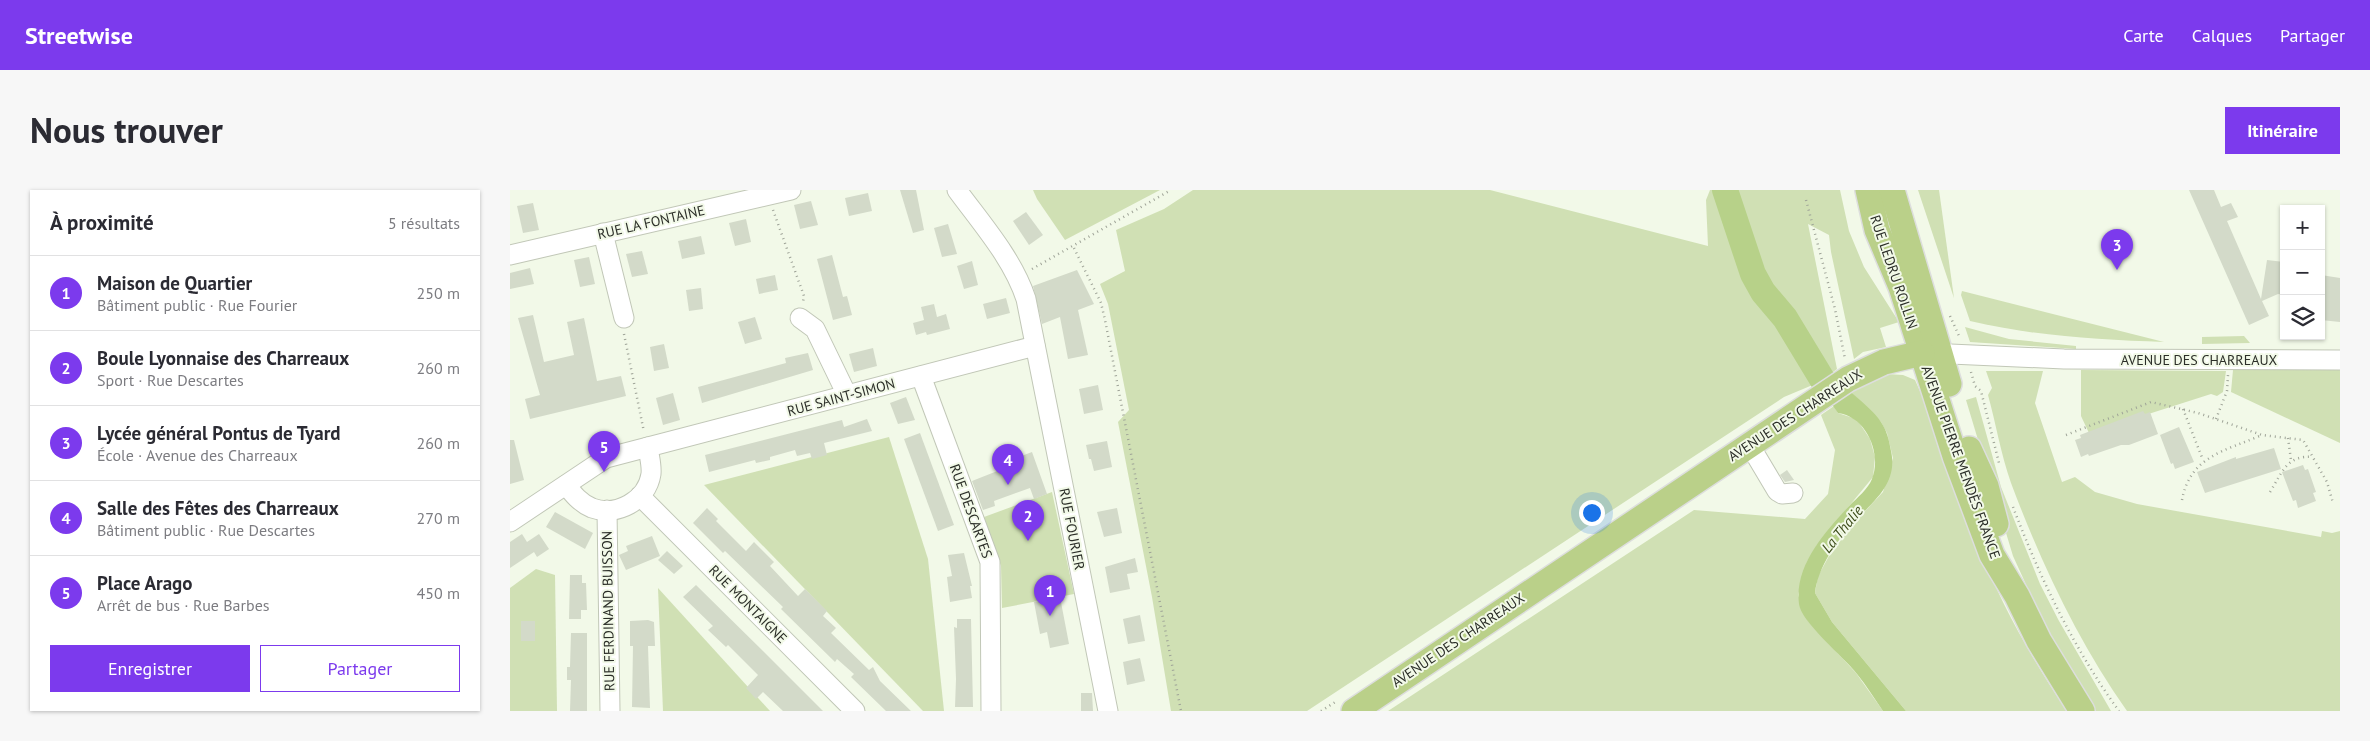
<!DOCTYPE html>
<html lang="fr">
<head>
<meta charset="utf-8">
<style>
  :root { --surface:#fff; --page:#f7f7f7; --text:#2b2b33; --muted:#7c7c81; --line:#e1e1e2; --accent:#7c3aed }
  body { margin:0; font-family:"PT Sans",sans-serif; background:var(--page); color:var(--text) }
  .controls { position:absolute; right:15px; top:15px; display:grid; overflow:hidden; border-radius:0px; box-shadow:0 1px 4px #0004 }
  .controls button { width:45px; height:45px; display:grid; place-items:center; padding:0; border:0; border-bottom:1px solid var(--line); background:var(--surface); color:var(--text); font:25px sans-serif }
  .you { position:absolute; left:1081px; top:322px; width:18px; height:18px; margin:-12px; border:4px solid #fff; border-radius:50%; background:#1a73e8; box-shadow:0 0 0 8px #1a73e833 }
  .badge { display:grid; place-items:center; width:32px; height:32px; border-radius:50%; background:var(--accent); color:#fff; font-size:16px; font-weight:700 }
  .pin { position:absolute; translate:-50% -41px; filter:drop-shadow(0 1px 2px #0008) }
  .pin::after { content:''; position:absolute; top:26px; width:18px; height:15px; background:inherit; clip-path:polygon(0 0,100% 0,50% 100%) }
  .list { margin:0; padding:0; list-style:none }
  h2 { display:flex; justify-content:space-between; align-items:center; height:65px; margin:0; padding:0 20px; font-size:21px }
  h2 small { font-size:16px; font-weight:400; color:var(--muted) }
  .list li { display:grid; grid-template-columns:32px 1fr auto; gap:15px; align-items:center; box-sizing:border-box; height:75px; padding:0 20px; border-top:1px solid var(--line) }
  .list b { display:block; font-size:19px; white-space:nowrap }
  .list p { margin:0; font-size:16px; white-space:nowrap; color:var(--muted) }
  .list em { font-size:16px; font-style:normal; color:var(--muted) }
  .actions { display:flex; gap:10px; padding:15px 20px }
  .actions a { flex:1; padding:11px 0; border:1px solid var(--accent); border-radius:0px; text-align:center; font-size:18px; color:var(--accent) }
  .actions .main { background:var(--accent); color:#fff }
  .icon { flex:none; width:28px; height:28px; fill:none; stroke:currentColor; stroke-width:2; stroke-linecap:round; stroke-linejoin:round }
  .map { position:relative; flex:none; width:1830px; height:521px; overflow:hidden; border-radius:0px }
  header { display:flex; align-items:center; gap:30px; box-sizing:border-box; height:70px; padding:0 25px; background:var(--accent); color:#fff }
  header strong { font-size:24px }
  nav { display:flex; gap:28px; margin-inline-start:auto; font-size:18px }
  .intro { display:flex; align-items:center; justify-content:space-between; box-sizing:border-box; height:120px; padding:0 30px }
  h1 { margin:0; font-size:35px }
  .button { padding:12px 22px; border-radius:0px; background:var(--accent); color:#fff; font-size:18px; font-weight:700 }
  main { display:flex; gap:30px; padding:0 30px }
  aside { flex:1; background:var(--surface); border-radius:0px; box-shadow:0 1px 4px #0004 }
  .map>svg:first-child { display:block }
  .green { fill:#d0e0b4 }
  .water { fill:#b7d189 }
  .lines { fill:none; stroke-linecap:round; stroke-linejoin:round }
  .river { stroke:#b7d189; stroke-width:26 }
  .building { fill:#d3dac9 }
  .minor-casing { stroke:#c1c7b7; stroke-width:21 }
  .major-casing { stroke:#dddedd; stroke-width:28 }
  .path { stroke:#9fa498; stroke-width:2.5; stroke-dasharray:1 4; stroke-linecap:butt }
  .minor { stroke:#fff; stroke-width:19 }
  .major { stroke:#bad089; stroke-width:25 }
  .labels { text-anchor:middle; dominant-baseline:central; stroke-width:4; stroke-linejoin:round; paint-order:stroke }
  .street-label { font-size:14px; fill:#2b2e28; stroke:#f2f9e8 }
  .water-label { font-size:15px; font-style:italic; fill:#3d4d1a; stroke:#f2f9e8 }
</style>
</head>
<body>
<header>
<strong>Streetwise</strong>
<nav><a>Carte</a><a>Calques</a><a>Partager</a></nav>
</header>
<div class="intro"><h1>Nous trouver</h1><a class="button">Itinéraire</a></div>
<main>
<aside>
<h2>À proximité<small>5 résultats</small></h2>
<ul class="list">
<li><span class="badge">1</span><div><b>Maison de Quartier</b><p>Bâtiment public · Rue Fourier</p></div><em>250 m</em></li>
<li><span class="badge">2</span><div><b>Boule Lyonnaise des Charreaux</b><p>Sport · Rue Descartes</p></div><em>260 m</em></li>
<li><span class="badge">3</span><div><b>Lycée général Pontus de Tyard</b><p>École · Avenue des Charreaux</p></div><em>260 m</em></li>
<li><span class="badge">4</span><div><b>Salle des Fêtes des Charreaux</b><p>Bâtiment public · Rue Descartes</p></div><em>270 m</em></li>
<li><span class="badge">5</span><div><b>Place Arago</b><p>Arrêt de bus · Rue Barbes</p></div><em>450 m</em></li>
</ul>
<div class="actions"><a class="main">Enregistrer</a><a>Partager</a></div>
</aside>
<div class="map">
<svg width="1830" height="521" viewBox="0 0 1830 521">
  <rect width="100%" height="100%" fill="#f2f9e8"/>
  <g class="green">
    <path d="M523,0H650L555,50L527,9Z"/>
    <path d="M683,0H980L1198,56L1196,10L1200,0H1204L1234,91L1245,106L1265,125L1281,150L1305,194L1274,207L797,521H661L642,407L608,232L619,220L598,114L590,94L615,81L606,40L654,19Z"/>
    <path d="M1226,0H1330L1339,41L1354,77L1389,132L1370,138L1376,157L1353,162L1344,169L1321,62L1319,45L1298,34L1327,179L1319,185L1288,132L1259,99L1248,74Z"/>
    <path d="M1408,0H1429L1444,108Z"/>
    <path d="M1452,101L1654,152C1589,150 1524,146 1460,131L1451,105Z"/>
    <path d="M1455,137L1499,149L1566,156V159L1460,152Z"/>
    <path d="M1734,146L1740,153L1692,154V147Z"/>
    <path d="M1830,177V253L1721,202L1723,180Z"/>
    <path d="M1571,180L1716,181L1713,202L1707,206L1701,204L1579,243L1571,226Z"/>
    <path d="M1476,181H1533L1525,213L1552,292L1565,287L1585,302L1627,314L1811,347L1812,341L1822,343L1830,341V521H1617C1568,452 1531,373 1501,293C1491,265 1486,234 1478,205L1482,198Z"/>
    <path d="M1377,184L1393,185L1405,190C1430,244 1445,302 1468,357C1492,415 1522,470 1557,521H1396L1322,432L1305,403L1308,386L1319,366L1344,333L1373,302L1383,268L1377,243L1371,232L1339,200Z"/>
    <path d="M1466,207L1491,297L1530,394L1549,431L1601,521H1586L1545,458L1503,366L1456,210Z"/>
    <path d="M1324,216L1328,223L1343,228L1350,234L1360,249L1365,267L1363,287L1307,355L1297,372L1288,405L1298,431L1346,483L1373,521H878L1184,320L1295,329L1318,304L1325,260L1311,225Z"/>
    <path d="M379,247L418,369L434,521H413L194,295Z"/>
    <path d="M542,302L564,404L492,418L491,376L474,327Z"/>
    <path d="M26,379L45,385L47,521H0V398Z"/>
    <path d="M148,398L260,521H153Z"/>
  </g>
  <path class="water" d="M1339,200C1349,210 1363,220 1371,232C1377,241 1379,250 1381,261C1388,293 1365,310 1345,331C1327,350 1308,377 1305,403L1322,432L1396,521H1373C1364,508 1356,495 1347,484C1334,467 1291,432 1289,414C1284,375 1316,341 1340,315C1347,308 1358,299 1362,289C1372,264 1357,227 1328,223L1321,213Z"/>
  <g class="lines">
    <path class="river" d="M1215,0L1243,84L1253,102L1275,128L1312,189"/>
  </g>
  <g class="building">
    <path d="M390,0H406L414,40L403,43Z"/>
    <path d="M1679,0H1704L1711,17L1721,13L1728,27L1717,31L1751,109L1757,70L1774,72V105L1768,104L1752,111L1759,126L1739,135Z"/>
    <path d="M358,3L362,21L339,26L335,8Z"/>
    <path d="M301,11L308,35L290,39L284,15Z"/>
    <path d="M23,13L29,40L13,43L7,16Z"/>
    <path d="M516,22L533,45L519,55L503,31Z"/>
    <path d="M236,29L241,52L225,56L219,33Z"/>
    <path d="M438,34L447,64L432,67L424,38Z"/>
    <path d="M191,46L195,64L172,69L168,51Z"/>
    <path d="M132,61L138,84L122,87L116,64Z"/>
    <path d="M322,65L333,107L337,106L342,125L323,130L307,69Z"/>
    <path d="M79,67L85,94L70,97L64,70Z"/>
    <path d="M462,71L468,95L454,99L447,76Z"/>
    <path d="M20,78L24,94L0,99V83Z"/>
    <path d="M567,80L584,114L568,120L578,165L558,169L550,127L532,134L523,96Z"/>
    <path d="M265,85L268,100L249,104L246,89Z"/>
    <path d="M1811,85L1830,88V132L1811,130Z"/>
    <path d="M191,98L193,119L179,121L176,100Z"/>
    <path d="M496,108L500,123L477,129L473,114Z"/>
    <path d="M424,114L427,127L436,124L440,139L417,145L416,142L406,145L403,133L414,130L411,117Z"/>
    <path d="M23,125L34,172L64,165L57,132L74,128L87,191L111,186L116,206L20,229L15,209L30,205L8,128Z"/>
    <path d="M245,127L252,149L235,154L228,132Z"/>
    <path d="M154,154L159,178L144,181L140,157Z"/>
    <path d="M363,158L367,176L344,182L339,164Z"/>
    <path d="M298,163L303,180L192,213L188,197L276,173L275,168Z"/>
    <path d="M588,195L593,220L574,224L569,199Z"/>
    <path d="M163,203L170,230L153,235L146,208Z"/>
    <path d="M396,207L405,230L388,234L380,213Z"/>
    <path d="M1633,221L1635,224L1640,222L1648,244L1619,255H1611L1579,266L1578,264L1571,267L1565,250L1571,248L1570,245Z"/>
    <path d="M357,229L362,241L314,253L317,265L302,269L300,263L287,266L285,260L260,267V270L246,273L245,270L199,282L195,265L332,230L334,237Z"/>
    <path d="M1669,237L1684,272L1665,279L1663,273L1661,274L1650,245Z"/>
    <path d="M410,243L444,335L428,341L394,249Z"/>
    <path d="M0,250H4L14,290L0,294Z"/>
    <path d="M597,251L602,277L584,281L581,269H579L576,255Z"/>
    <path d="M1764,258L1771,279L1695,303L1687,282L1726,267V269Z"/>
    <path d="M522,262L537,304L524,309L520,298L484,311L485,316L473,320L462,291L500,276L498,271Z"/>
    <path d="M1793,275L1795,280L1798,279L1806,302L1803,303L1806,311L1788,318L1786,310L1783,311L1772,282Z"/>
    <path d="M1277,280L1284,290L1275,292L1270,285Z"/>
    <path d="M197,318L208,329L206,331L236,361L244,352L264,372L260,376L288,406L295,399L317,421L313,426L326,438L321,443L359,480L363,477L370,491L401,521H376L341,487L344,484L327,469L325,472L271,419L273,417L215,361L213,363L183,333Z"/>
    <path d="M607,318L612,343L594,347L587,322Z"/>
    <path d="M45,322L83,343L75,359L36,337Z"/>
    <path d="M12,344L17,352L29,344L39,359L27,367L24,362L0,378V352Z"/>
    <path d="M142,346L150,366L116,380L109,365L118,361L116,356Z"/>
    <path d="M157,361L173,376L164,384L148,370Z"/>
    <path d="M454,363L462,396H460L462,408L440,412L437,387L442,386L438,365Z"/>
    <path d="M625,368L628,382L617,384L620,399L600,403L595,377Z"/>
    <path d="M60,385H72V393H76L77,420H71V429H59Z"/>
    <path d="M186,395L253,461L313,521H273L253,502L246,509L236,498L248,485L218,455L216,457L198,440L203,436L173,407Z"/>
    <path d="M550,407L559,454L540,458L537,442L530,444L524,412Z"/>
    <path d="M630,425L635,451L618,454L613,429Z"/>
    <path d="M447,429H461L463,517H445L446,489L444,437L447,438Z"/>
    <path d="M138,430L144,432L145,456H138L140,518L122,517L123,456H120V431Z"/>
    <rect x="11" y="431" width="14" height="20"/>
    <path d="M61,443H77V521H60L61,490H57V477H60Z"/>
    <path d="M630,468L635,491L617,495L613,472Z"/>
    <path d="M571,503H582L583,521H571Z"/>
  </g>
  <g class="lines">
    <defs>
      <g id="minor">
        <path d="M447,0C472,34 503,69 516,109L598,521"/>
        <path d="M93,43L114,128"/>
        <path d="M0,65L281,0"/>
        <path d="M290,128L305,139L337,205"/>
        <path d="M1418,163L1554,169L1830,170"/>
        <path d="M411,186L480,372L481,521"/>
        <path d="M1239,254L1267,301L1272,304L1283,303"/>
        <path d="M56,295C63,304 70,313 82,318C106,327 137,311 141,284C142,275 139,266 138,257"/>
        <path d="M130,306L345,521"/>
        <path d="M97,320L100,521"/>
        <path d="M0,332L96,268L525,156"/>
      </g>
      <g id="major">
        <path d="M1358,0L1367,40L1391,97L1445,266L1482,365L1507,406L1529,451L1572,521"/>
        <path d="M1382,0L1439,194"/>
        <path d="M1459,259L1476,296L1486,334"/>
        <path d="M844,521L1338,189L1374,172L1412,163"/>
      </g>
    </defs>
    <use href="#minor" class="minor-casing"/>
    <use href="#major" class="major-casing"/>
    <g class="path">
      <path d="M1296,10L1325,119L1335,169"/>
      <path d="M263,20L294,106L293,112"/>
      <path d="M564,58L591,113L595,130L671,521"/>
      <path d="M522,79L661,0"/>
      <path d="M1440,126L1450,148"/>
      <path d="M114,144L134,242"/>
      <path d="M1461,182L1465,196L1471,201L1489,273"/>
      <path d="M1673,219L1693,270"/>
      <path d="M1706,229L1717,201L1718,185"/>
      <path d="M1556,245L1641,212L1688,223L1752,245L1793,250L1817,292L1823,313"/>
      <path d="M1778,248L1781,270"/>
      <path d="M1760,302C1773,281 1777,265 1803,267"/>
      <path d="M1672,310C1680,266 1715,261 1752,245"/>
      <path d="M1503,317C1530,388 1564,459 1609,521"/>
      <path d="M811,521L827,511"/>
    </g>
    <use href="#minor" class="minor"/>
    <use href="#major" class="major"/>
  </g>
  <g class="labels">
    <g class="street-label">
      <text transform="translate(141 32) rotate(-13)">RUE LA FONTAINE</text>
      <text transform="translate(1384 82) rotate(71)">RUE LEDRU ROLLIN</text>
      <text x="1689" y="170">AVENUE DES CHARREAUX</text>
      <text transform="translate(331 207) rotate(-15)">RUE SAINT-SIMON</text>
      <text transform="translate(1285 225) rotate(-33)">AVENUE DES CHARREAUX</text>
      <text transform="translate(1451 272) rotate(70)">AVENUE PIERRE MENDÈS FRANCE</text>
      <text transform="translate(461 321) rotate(70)">RUE DESCARTES</text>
      <text transform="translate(562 339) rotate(79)">RUE FOURIER</text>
      <text transform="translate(238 414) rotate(45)">RUE MONTAIGNE</text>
      <text transform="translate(98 421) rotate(-91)">RUE FERDINAND BUISSON</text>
      <text transform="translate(948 450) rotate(-34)">AVENUE DES CHARREAUX</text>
    </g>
    <g class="water-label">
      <text transform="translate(1332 339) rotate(-51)">La Thalie</text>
    </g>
  </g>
</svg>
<div class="controls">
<button>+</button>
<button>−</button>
<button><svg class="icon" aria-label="layers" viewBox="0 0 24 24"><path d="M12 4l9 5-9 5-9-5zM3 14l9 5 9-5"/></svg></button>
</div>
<div class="you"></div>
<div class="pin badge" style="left:540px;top:426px">1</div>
<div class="pin badge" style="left:518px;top:351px">2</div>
<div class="pin badge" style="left:1607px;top:80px">3</div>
<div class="pin badge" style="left:498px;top:295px">4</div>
<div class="pin badge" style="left:94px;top:282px">5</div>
</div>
</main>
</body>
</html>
